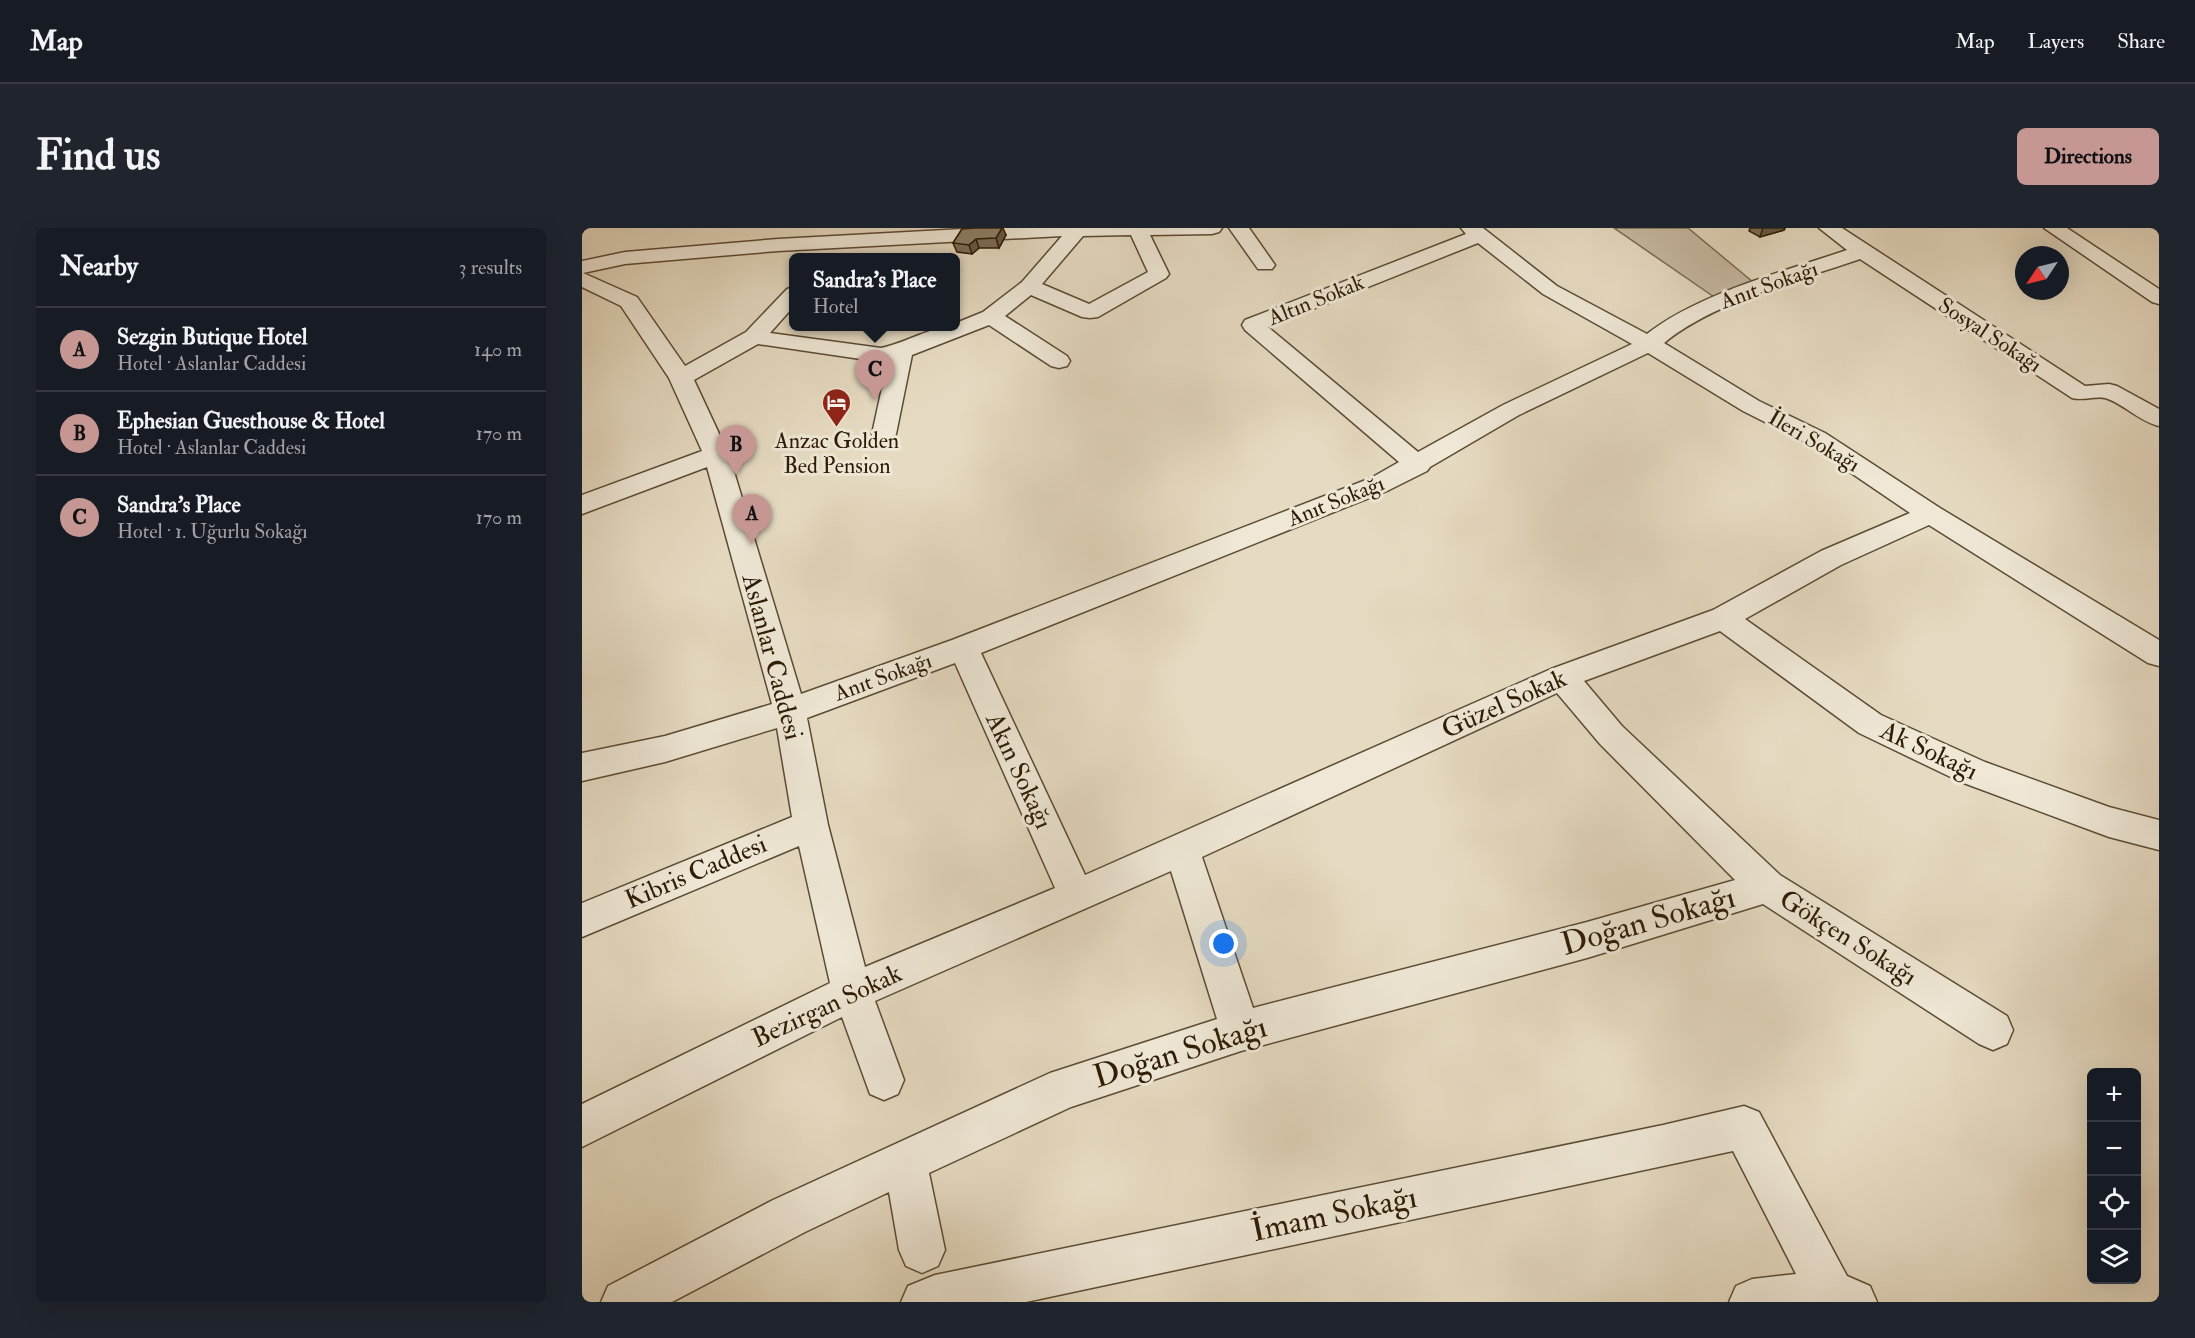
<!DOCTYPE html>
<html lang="en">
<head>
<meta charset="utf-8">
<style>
  :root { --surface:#171b24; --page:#20242c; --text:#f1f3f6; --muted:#9ea1a6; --line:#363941; --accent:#c59692 }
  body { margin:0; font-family:"IM FELL Double Pica",serif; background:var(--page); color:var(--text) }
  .controls { position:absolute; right:18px; bottom:18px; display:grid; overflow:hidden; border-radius:9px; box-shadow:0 6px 24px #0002 }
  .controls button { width:54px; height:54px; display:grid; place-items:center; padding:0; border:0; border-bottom:2px solid var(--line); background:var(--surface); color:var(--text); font:30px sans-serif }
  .compass { position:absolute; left:1433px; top:18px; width:54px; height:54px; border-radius:50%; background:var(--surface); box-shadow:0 6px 24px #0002; rotate:235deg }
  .you { position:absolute; left:642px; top:716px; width:21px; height:21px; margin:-15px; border:4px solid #fff; border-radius:50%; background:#1a73e8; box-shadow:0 0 0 9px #1a73e833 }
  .badge { display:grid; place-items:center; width:39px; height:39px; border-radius:50%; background:var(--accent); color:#111; font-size:20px; font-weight:700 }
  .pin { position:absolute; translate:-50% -50px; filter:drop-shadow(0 2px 3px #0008) }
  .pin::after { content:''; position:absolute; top:32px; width:21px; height:18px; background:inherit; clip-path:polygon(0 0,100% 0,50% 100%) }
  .popup { position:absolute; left:207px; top:25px; width:171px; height:78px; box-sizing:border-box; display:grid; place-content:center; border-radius:9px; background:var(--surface); filter:drop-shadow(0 2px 4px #0005); font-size:20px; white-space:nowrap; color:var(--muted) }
  .popup b { font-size:22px; color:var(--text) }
  .popup::after { content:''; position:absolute; left:50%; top:100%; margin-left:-12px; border:12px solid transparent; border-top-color:var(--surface) }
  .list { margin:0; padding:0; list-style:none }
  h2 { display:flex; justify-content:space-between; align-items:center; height:78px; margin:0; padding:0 24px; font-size:26px }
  h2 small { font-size:20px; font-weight:400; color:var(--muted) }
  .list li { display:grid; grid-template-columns:39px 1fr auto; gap:18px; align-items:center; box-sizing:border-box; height:84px; padding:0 24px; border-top:2px solid var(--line) }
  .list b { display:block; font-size:22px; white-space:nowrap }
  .list p { margin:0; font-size:20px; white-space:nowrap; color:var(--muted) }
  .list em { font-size:20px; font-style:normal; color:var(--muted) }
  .icon { flex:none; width:33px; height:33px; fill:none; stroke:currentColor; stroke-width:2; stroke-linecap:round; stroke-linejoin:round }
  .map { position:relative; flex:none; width:1577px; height:1074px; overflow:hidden; border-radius:9px }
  header { display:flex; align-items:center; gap:36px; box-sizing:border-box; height:84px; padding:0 30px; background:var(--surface); border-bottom:2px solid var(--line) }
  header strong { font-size:28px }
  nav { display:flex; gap:33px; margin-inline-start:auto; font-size:21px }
  .intro { display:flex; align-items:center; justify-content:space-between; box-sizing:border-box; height:144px; padding:0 36px }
  h1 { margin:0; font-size:42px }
  .button { padding:15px 27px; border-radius:9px; background:var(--accent); color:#111; font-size:21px; font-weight:700 }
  main { display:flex; gap:36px; padding:0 36px }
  aside { flex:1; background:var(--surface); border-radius:9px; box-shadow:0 6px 24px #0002 }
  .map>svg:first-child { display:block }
  .green { fill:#c7baa2; stroke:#7a6a54; stroke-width:1.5 }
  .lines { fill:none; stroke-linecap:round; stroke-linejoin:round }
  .minor-casing { stroke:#5c4b34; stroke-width:3 }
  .minor { fill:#efe8d7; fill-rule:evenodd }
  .wall { fill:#7a6d59; stroke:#2e1b05; stroke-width:1.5 }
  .shaded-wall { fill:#635948; stroke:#2e1b05; stroke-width:1.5 }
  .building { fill:#8e7f67; stroke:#2e1b05; stroke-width:1.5 }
  .labels { text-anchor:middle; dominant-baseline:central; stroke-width:6; stroke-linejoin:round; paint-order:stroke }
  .far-street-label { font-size:22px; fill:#2e1b05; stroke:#efe8d7 }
  .far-poi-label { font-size:22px; fill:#2e1b05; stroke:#efe8d7 }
  .street-label { font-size:26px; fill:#2e1b05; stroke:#efe8d7 }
  .near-street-label { font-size:32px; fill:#2e1b05; stroke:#efe8d7 }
</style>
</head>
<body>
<header>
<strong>Map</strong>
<nav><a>Map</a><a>Layers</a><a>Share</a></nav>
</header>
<div class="intro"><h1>Find us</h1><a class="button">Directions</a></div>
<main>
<aside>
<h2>Nearby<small>3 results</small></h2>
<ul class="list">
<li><span class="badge">A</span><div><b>Sezgin Butique Hotel</b><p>Hotel · Aslanlar Caddesi</p></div><em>140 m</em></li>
<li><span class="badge">B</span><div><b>Ephesian Guesthouse &amp; Hotel</b><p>Hotel · Aslanlar Caddesi</p></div><em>170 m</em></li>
<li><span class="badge">C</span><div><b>Sandra's Place</b><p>Hotel · 1. Uğurlu Sokağı</p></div><em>170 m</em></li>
</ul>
</aside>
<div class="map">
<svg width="1577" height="1074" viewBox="0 0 1577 1074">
  <rect width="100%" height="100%" fill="#e6dbc2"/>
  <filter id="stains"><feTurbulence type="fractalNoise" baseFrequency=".00333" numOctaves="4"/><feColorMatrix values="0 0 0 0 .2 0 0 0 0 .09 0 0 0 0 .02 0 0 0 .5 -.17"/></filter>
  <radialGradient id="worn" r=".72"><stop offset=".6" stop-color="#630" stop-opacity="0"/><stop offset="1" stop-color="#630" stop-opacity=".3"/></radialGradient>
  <path class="green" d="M1032,0H1106L1171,54L1135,71Z"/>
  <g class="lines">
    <defs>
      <g id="minor">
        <path d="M400,0H640L637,4L630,6L568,7L587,46L584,50L516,89L508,90L500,89L449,67L423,88L485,128L488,133L485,138L477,140L469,138L407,97L330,127L314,206L311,211L302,214L293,211L290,206L306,132L299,134L176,116L112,152L147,227L219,466L370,412L789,250L817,234L663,102L660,97L663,92L884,6L879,0H901L975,58L1065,106C1116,66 1203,43 1265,22L1237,0H1260L1503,158L1527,156L1535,158L1577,181V198C1558,194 1539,174 1523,170C1512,168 1501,173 1490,170L1278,31C1217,52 1130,75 1082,115L1177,173L1243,205L1358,280L1577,412V438L1566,435L1347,297L1259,337L1163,391L1299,487L1403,534L1527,579L1577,592V622L1527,609L1379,554L1277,505L1138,403L1002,453L1040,498L1198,647L1425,788L1431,802L1425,816L1411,822L1397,816L1181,676L1005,730L659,823L489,879L347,945L363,1022L356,1038L340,1045L324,1038L317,1022L307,964L223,1004L90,1074H19L26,1058L191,972L468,845L635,791L589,643L293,773L322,852L316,866L302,872L288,866L260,789L0,919V876L248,755L217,618L0,709V675L210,589L195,500L83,534L0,553V525L83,508L190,476L125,239L0,286V267L120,223L87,150L39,78L0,59V33L43,24L196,11ZM549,7L566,44L507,76L460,56L501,8ZM480,8L440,54L401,84L374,95V98C349,98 324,115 299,120L188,105L212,78V59L205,61L164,104L103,138L55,69L1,45L43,36L196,23ZM896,15L961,66L1050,116L921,177L836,224L686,99ZM1066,125L1161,183L1225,215L1328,285L1239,323L1131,382L969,441L503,647L399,425L807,262L845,243L848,239L937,187ZM373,435L473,660L283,739L246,597L225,490ZM975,465L1018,516L1153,652L1005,694L671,780L620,629Z"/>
        <path d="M647,0H667L693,37L690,41H676Z"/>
        <path d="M1462,0H1485L1577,61V76L1570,74Z"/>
        <path d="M1162,878L1177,884L1265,1048L1288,1058L1295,1074H1147L1154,1058L1170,1051L1214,1046L1151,923L444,1074H319L326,1058L353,1047L1081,897Z"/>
      </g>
    </defs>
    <use href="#minor" class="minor-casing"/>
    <use href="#minor" class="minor"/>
  </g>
  <g class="wall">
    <path d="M1168,0H1203L1202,2L1178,9L1167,3Z"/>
    <path d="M380,1L424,7L417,20H397L390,26L375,24L371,15Z"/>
  </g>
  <g class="shaded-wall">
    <path d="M420,0H421L424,7L417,20L414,10Z"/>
    <path d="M1181,0H1203L1202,2L1178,9Z"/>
    <path d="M394,11L397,20L390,26L387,17Z"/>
  </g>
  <path class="building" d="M393,0H420L414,10L394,11L387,17L371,15L380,1Z"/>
  <defs>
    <symbol id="hotel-pin" viewBox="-11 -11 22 30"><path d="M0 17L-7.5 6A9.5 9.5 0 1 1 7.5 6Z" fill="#8f2418" stroke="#efe8d7"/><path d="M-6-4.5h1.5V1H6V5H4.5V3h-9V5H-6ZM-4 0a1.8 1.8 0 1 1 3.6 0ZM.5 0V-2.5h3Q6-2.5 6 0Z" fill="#fff"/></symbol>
  </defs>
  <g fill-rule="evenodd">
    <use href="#hotel-pin" x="238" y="158" width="33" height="45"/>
  </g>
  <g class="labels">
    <g class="far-street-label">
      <text transform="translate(1187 57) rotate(-20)">Anıt Sokağı</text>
      <text transform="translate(734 72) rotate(-22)">Altın Sokak</text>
      <text transform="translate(1408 107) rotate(33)">Sosyal Sokağı</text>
      <text transform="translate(1232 213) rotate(30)">İleri Sokağı</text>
      <text transform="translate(754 273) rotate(-22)">Anıt Sokağı</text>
      <text transform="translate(301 449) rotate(-20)">Anıt Sokağı</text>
    </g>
    <g class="far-poi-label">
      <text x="255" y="213">Anzac Golden<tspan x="255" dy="25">Bed Pension</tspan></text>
    </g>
    <g class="street-label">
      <text transform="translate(190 429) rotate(75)">Aslanlar Caddesi</text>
      <text transform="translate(922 476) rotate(-24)">Güzel Sokak</text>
      <text transform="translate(1347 523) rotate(25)">Ak Sokağı</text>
      <text transform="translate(437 543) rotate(65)">Akın Sokağı</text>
      <text transform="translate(114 644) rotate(-23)">Kibris Caddesi</text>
      <text transform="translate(1266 710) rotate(32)">Gökçen Sokağı</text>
      <text transform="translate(245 778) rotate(-25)">Bezirgan Sokak</text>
    </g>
    <g class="near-street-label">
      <text transform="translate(1066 693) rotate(-16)">Doğan Sokağı</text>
      <text transform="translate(598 824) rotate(-17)">Doğan Sokağı</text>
      <text transform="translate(752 986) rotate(-12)">İmam Sokağı</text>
    </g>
  </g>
  <rect width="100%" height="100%" filter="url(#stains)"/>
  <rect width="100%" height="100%" fill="url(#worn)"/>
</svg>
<div class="controls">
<button>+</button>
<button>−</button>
<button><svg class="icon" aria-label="locate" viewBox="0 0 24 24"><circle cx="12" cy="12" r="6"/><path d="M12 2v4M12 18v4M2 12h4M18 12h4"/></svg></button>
<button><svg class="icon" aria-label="layers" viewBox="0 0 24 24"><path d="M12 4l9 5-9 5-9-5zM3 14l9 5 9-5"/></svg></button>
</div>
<svg class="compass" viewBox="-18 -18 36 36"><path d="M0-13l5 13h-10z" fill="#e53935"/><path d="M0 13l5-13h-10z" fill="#9ea1a6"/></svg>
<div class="you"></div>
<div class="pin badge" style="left:170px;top:316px">A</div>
<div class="pin badge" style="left:154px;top:247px">B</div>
<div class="pin badge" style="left:293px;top:172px">C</div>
<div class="popup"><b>Sandra's Place</b>Hotel</div>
</div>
</main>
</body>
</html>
